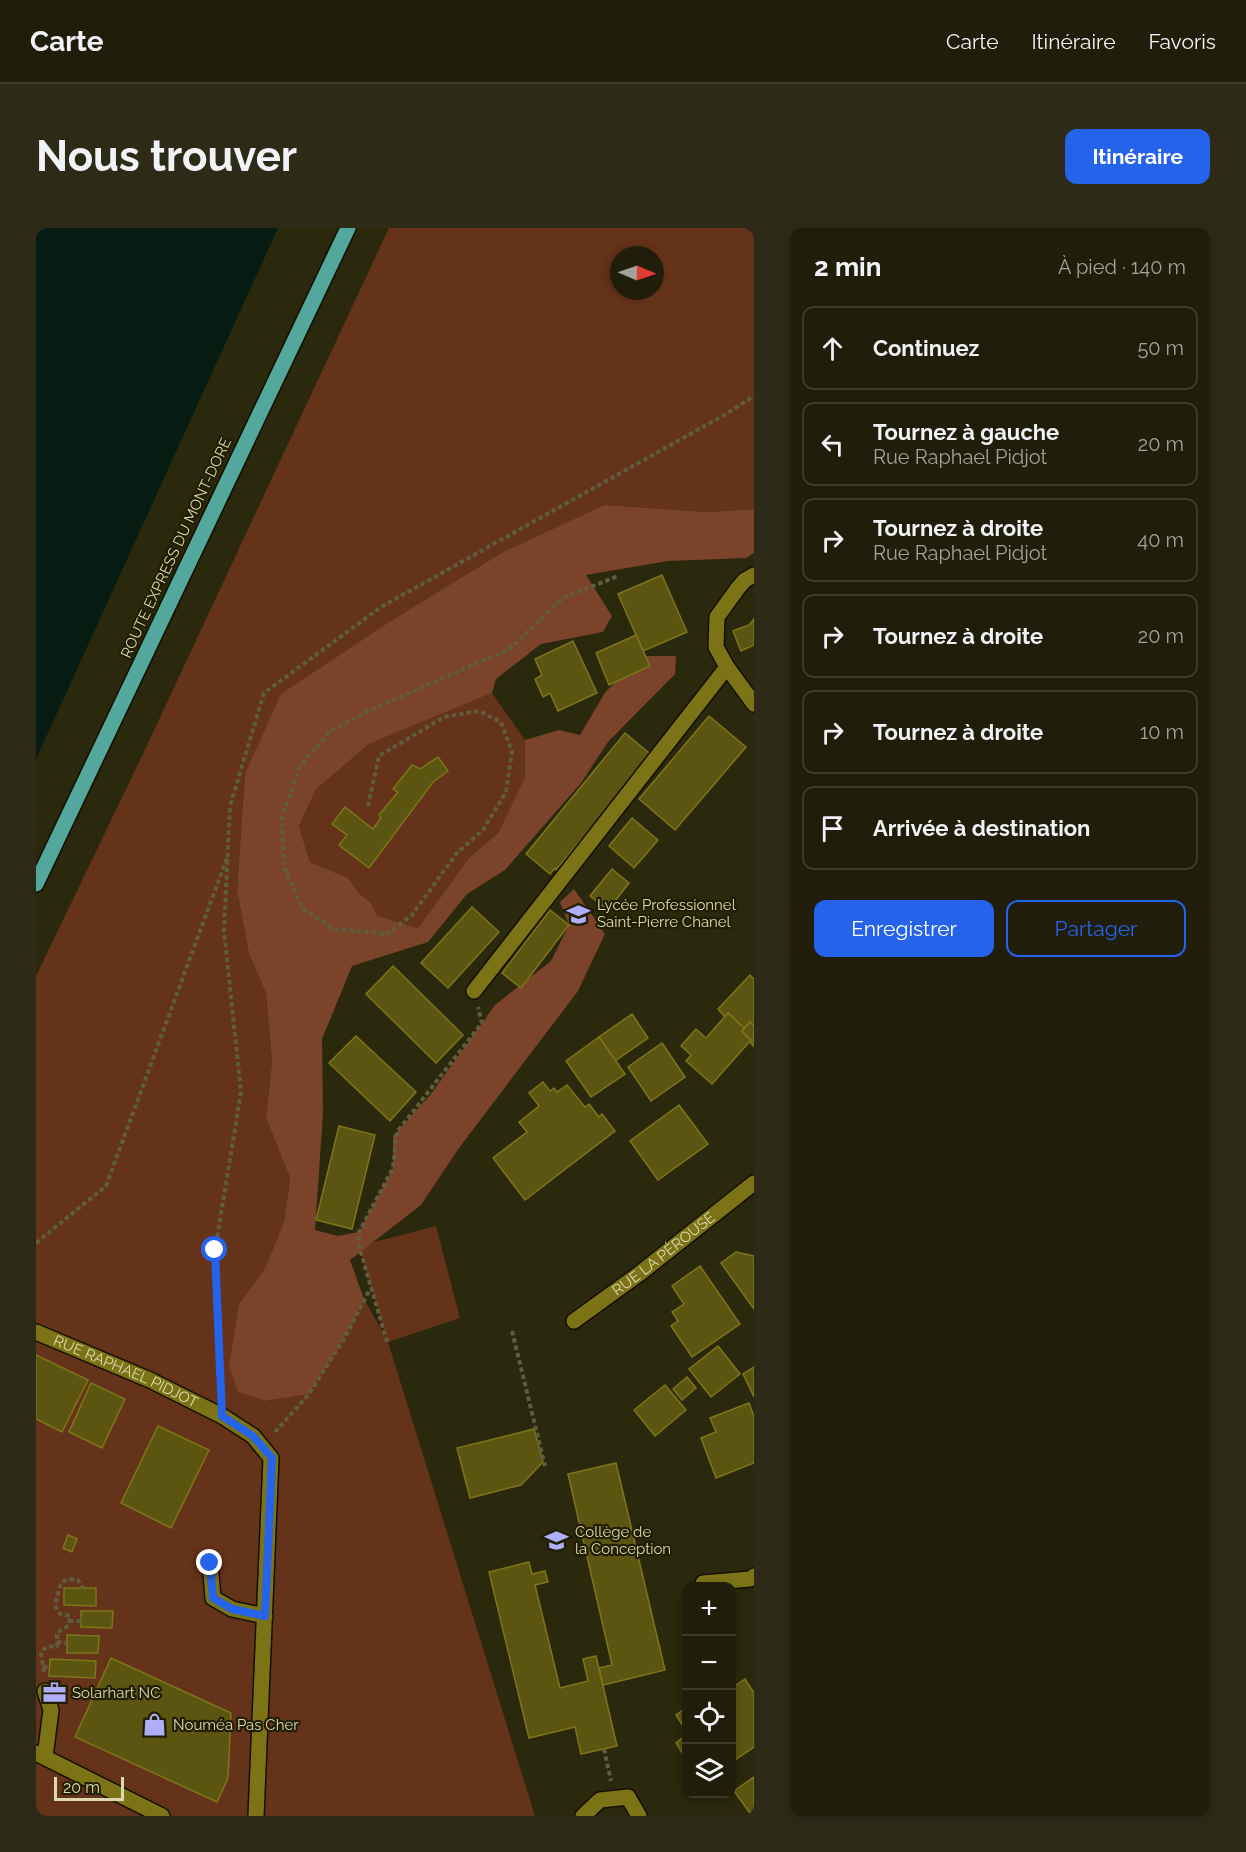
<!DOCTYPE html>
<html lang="fr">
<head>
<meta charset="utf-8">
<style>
  :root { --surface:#201e0a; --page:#2d2b18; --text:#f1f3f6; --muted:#a2a29c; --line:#3d3c2b; --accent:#2563eb }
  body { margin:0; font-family:Raleway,sans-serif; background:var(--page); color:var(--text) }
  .controls { position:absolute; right:18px; bottom:18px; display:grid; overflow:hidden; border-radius:12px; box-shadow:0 3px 9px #0003 }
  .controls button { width:54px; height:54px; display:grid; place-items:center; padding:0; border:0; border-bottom:2px solid var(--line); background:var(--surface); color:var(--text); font:30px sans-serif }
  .compass { position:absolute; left:574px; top:18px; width:54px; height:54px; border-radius:50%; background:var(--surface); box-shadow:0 3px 9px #0003; rotate:92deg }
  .scale { position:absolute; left:18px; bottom:15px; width:70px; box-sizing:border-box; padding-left:6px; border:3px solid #dcd9b0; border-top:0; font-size:16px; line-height:21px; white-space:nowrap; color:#dcd9b0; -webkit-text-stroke:4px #211e04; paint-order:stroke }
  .stop { position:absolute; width:18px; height:18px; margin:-14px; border:4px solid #2563eb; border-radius:50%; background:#fff }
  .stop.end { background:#2563eb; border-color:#fff; box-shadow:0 2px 6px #0008 }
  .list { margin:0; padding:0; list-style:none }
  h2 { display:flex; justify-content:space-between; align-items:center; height:78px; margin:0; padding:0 24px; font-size:26px }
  h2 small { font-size:20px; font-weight:400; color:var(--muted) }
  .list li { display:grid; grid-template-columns:39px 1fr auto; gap:18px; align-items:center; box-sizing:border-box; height:84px; margin:0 12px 12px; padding:0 12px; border:2px solid var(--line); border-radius:12px }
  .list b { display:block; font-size:22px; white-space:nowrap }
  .list p { margin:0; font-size:20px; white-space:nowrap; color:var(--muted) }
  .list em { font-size:20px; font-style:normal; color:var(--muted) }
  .actions { display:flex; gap:12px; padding:18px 24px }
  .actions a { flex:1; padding:14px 0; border:2px solid var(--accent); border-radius:12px; text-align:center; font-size:21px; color:var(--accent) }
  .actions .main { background:var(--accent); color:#fff }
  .icon { flex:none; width:33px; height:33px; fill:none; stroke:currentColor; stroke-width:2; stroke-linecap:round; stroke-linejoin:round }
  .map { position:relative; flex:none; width:718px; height:1588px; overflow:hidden; border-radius:12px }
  header { display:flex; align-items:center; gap:36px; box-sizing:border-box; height:84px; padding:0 30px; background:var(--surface); border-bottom:2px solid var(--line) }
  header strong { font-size:28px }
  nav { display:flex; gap:33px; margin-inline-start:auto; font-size:21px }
  .intro { display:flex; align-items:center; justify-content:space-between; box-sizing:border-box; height:144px; padding:0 36px }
  h1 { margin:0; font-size:42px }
  .button { padding:15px 27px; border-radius:12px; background:var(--accent); color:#fff; font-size:21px; font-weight:700 }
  main { display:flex; gap:36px; padding:0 36px }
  aside { flex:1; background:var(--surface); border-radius:12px; box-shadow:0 3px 9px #0003 }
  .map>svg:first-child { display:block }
  .green { fill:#65321a; fill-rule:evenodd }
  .forest { fill:#7a432a }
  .water { fill:#061c13 }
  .building { fill:#5b5511; stroke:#7e7619; stroke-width:1.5 }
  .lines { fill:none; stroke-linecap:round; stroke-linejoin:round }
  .minor-casing { stroke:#131000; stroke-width:18 }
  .major-casing { stroke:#131000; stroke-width:18 }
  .path { stroke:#605d3e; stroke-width:4; stroke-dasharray:4.5 3; stroke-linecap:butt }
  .minor { stroke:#7b7315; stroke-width:15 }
  .major { stroke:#53a79d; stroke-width:15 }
  .route { stroke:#2563eb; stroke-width:8 }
  .labels { text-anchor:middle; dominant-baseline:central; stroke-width:4.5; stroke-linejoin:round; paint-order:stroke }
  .street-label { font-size:15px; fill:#dcd9b0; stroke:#211e04 }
  .poi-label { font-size:15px; fill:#dcd9b0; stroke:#211e04; text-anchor:start }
</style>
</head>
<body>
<header>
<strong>Carte</strong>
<nav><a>Carte</a><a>Itinéraire</a><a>Favoris</a></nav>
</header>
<div class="intro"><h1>Nous trouver</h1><a class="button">Itinéraire</a></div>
<main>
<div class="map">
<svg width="718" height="1588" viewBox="0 0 718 1588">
  <rect width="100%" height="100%" fill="#2a280d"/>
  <g class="green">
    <path d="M353,0H718V281L672,284L568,277L467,324L361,389L209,546L201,662L213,726L230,765L236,833L230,890L254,950L248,994L229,1040L203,1076L202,1164L229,1173L273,1166L308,1111L328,1071L350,1110L323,1018L400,998L424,1090L352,1114L499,1588H0V748L105,530ZM583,27H619V63H583Z"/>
    <path d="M456,465L489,512V549L462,605L433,630L382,700L342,688L335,675L323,665L312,650L274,634L263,600L280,560L333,516Z"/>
  </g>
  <path class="forest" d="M568,277L672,284L718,281V325L710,330L632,333L550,347L576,388L567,404L505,416L460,451L456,465L333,516L280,561L263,599L274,634L312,650L323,665L335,675L342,688L382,700L433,630L462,605L489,549V512L523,502L544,507L570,463L610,428H640L639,446L572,514L545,555L469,642L431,666L392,714L316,738L286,811L287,885L279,1002L302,1008L323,1004L357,940V908L395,866L459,777L515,733L533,697L524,674L538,661L569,706L542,763L423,920L385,977L314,1032L328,1071L308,1111L273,1166L229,1173L202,1164L193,1138L203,1076L229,1040L248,994L254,950L230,890L236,833L230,765L213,726L201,662L209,546L245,466L361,389L467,324Z"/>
  <path class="water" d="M0,0H242L0,531Z"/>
  <g class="building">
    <path d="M626,347L651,404L607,423L582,366Z"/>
    <path d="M718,391V417L705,423L697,403L713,397Z"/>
    <path d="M600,407L614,438L573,457L560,425Z"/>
    <path d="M537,413L561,465L522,483L514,465L507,469L499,451L506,447L499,431Z"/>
    <path d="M673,488L710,519L639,602L603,571Z"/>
    <path d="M589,505L618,529L595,552L520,642L519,640L514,646L490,626Z"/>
    <path d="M402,529L412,543L397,554L333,640L303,617L311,607L296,596L309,579L337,601L345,590L343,587L362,564L357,561L376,537L384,541Z"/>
    <path d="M596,590L622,612L598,640L573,618Z"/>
    <path d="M576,641L593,655L572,682L554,668Z"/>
    <path d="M436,679L463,704L412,760L385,735Z"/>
    <path d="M514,682L533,697L485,760L466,745Z"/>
    <path d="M357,738L427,807L400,835L330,766Z"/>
    <path d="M714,747L718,751V798L714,794L708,800L692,785L689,789L682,781Z"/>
    <path d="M692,785L708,800L706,803L715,812L676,856L650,833L655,827L645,818L660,801L670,810Z"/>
    <path d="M596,786L612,810L579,833L563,809Z"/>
    <path d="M714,794L718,798L717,818L714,814L715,812L706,803Z"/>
    <path d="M320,808L380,864L354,893L293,835Z"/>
    <path d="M563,809L589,846L555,869L530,833Z"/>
    <path d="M626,815L649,849L615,873L592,839Z"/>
    <path d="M507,854L514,863L518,860L521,864L531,857L549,879L553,876L563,889L566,886L579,903L489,972L457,930L491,904L483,894L503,878L493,865Z"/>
    <path d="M643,877L672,916L622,952L594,913Z"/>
    <path d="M303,898L339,907L316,1001L280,992Z"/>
    <path d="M700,1024L718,1028V1081L685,1035Z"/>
    <path d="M664,1038L704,1096L656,1129L635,1098L642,1093L636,1084L648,1076L636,1058Z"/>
    <path d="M682,1118L704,1146L675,1169L653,1141Z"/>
    <path d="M0,1127L52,1152L26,1204L0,1191Z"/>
    <path d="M718,1139V1169L707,1146Z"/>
    <path d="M651,1149L660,1160L646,1172L637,1161Z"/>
    <path d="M55,1155L89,1171L66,1220L33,1204Z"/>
    <path d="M629,1157L650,1182L619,1208L598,1182Z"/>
    <path d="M713,1175L718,1188V1235L680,1250L665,1210L680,1204L674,1190Z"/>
    <path d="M122,1198L173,1222L135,1300L85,1275Z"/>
    <path d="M498,1201L507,1234L485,1257L434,1270L421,1220Z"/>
    <path d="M580,1235L629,1442L567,1457L563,1440L576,1437L532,1246Z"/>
    <path d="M32,1307L41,1311L36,1324L27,1320Z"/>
    <path d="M493,1334L496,1346L509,1343L512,1354L499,1357L524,1460L552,1453L547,1431L560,1428L581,1518L545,1526L539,1499L493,1510L453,1344Z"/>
    <path d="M28,1360H60V1378L28,1377Z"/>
    <path d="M45,1383H77L76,1400L45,1399Z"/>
    <path d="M31,1407L63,1408L62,1425H31Z"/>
    <path d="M75,1430L195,1485L192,1550L181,1574L39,1509Z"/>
    <path d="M14,1431L60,1433L59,1450L13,1448Z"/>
    <path d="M709,1451L718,1465V1519L696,1534V1460Z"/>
    <path d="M650,1480V1503L640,1487Z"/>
    <path d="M650,1507V1531L640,1515Z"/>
    <path d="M718,1549V1588H716L698,1563Z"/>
  </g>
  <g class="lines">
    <defs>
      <g id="minor">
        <path d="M718,347L709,352L702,360L681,389L680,419L691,439L718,476"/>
        <path d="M438,763L691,439"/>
        <path id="s1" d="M538,1093L603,1046L718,955"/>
        <path id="s2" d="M0,1104L114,1152L186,1188L217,1208L235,1230L220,1588"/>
        <path d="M174,1335L177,1370L196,1381L229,1388"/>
        <path d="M667,1355L714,1351L718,1348"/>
        <path d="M0,1525L126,1588"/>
        <path d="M9,1529L15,1482L9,1463"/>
        <path d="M547,1588L564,1572L592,1569L603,1588"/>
      </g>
      <path id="major" d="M0,656L312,0"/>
    </defs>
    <use href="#minor" class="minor-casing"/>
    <use href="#major" class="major-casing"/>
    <g class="path">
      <path d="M332,578L343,528L408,489L443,483L465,494L476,524L470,564L447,602L420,626L376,687L351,706L298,701L267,681L248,640L246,590L263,540L294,503L343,478L474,421L527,370L582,348"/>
      <path d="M0,1015L70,958L191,630"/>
      <path d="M476,1103L509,1238"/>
      <path d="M351,1114L323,1018V1004L357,940L361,904L446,795L442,779"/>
      <path d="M185,1166L179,1022L205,864L188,703L194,578L228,465L345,379L690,186L718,168"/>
      <path d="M239,1204L273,1166L308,1111L334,1061"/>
      <path d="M33,1393H45"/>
      <path d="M21,1414L31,1415"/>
      <path d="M7,1439H13"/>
      <path d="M8,1444L5,1425L10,1419L21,1418V1405L33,1397L34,1388L24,1386L19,1378C21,1369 22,1362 26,1354L33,1351L42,1352L47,1360"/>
      <path d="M568,1521L575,1553"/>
    </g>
    <use href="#minor" class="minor"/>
    <use href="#major" class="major"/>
  </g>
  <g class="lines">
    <path class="route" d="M174,1335L177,1370L196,1381L229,1388L236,1230L217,1208L186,1188L179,1022"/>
  </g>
  <defs>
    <symbol id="school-bare" viewBox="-9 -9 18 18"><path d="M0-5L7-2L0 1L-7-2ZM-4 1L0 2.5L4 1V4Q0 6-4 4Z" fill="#afaefa" stroke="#211e04" stroke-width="2.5" paint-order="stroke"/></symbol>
    <symbol id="office-bare" viewBox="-9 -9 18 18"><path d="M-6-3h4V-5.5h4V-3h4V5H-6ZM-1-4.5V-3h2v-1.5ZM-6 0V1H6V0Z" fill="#afaefa" stroke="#211e04" stroke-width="2.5" paint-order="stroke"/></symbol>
    <symbol id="shop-bare" viewBox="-9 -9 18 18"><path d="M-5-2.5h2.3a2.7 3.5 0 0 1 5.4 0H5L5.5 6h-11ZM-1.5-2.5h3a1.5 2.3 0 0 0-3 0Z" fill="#afaefa" stroke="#211e04" stroke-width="2.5" paint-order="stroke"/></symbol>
  </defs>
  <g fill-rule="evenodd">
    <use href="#school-bare" x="526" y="670" width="33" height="33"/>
    <use href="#school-bare" x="504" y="1296" width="33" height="33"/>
    <use href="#office-bare" x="2" y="1448" width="33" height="33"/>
    <use href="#shop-bare" x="102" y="1480" width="33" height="33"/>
  </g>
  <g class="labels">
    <g class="street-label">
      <text transform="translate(140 320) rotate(-65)">ROUTE EXPRESS DU MONT-DORE</text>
      <text stroke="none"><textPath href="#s1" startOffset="112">RUE LA PÉROUSE</textPath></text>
      <text stroke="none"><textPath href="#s2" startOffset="98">RUE RAPHAEL PIDJOT</textPath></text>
    </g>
    <g class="poi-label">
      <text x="561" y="677">Lycée Professionnel<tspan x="561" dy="17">Saint-Pierre Chanel</tspan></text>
      <text x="539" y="1304">Collège de<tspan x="539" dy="17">la Conception</tspan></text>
      <text x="36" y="1465">Solarhart NC</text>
      <text x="137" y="1497">Nouméa Pas Cher</text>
    </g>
  </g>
</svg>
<div class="controls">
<button>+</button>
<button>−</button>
<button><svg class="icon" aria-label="locate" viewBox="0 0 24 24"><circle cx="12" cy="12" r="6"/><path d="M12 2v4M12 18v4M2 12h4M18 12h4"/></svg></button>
<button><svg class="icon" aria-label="layers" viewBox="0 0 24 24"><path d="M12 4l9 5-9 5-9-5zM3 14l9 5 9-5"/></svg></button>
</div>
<svg class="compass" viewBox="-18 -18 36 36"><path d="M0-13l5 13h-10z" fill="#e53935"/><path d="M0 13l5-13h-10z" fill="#a2a29c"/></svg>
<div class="scale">20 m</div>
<div class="stop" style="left:179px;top:1022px"></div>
<div class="stop end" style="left:174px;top:1335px"></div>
</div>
<aside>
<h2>2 min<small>À pied · 140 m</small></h2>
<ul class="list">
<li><svg class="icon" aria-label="ahead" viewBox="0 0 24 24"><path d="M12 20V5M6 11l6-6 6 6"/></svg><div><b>Continuez</b></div><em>50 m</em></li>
<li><svg class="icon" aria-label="left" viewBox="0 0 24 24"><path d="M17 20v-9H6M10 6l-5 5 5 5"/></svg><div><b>Tournez à gauche</b><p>Rue Raphael Pidjot</p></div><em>20 m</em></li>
<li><svg class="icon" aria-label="right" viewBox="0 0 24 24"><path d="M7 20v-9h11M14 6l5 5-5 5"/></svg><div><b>Tournez à droite</b><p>Rue Raphael Pidjot</p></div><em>40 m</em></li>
<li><svg class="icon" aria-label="right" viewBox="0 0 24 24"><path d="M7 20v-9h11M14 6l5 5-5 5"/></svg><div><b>Tournez à droite</b></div><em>20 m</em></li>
<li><svg class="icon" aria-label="right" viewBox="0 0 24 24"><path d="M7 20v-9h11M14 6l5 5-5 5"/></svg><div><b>Tournez à droite</b></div><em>10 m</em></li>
<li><svg class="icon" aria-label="arrive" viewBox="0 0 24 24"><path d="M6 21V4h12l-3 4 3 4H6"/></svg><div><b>Arrivée à destination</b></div></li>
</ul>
<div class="actions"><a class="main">Enregistrer</a><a>Partager</a></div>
</aside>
</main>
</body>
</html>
